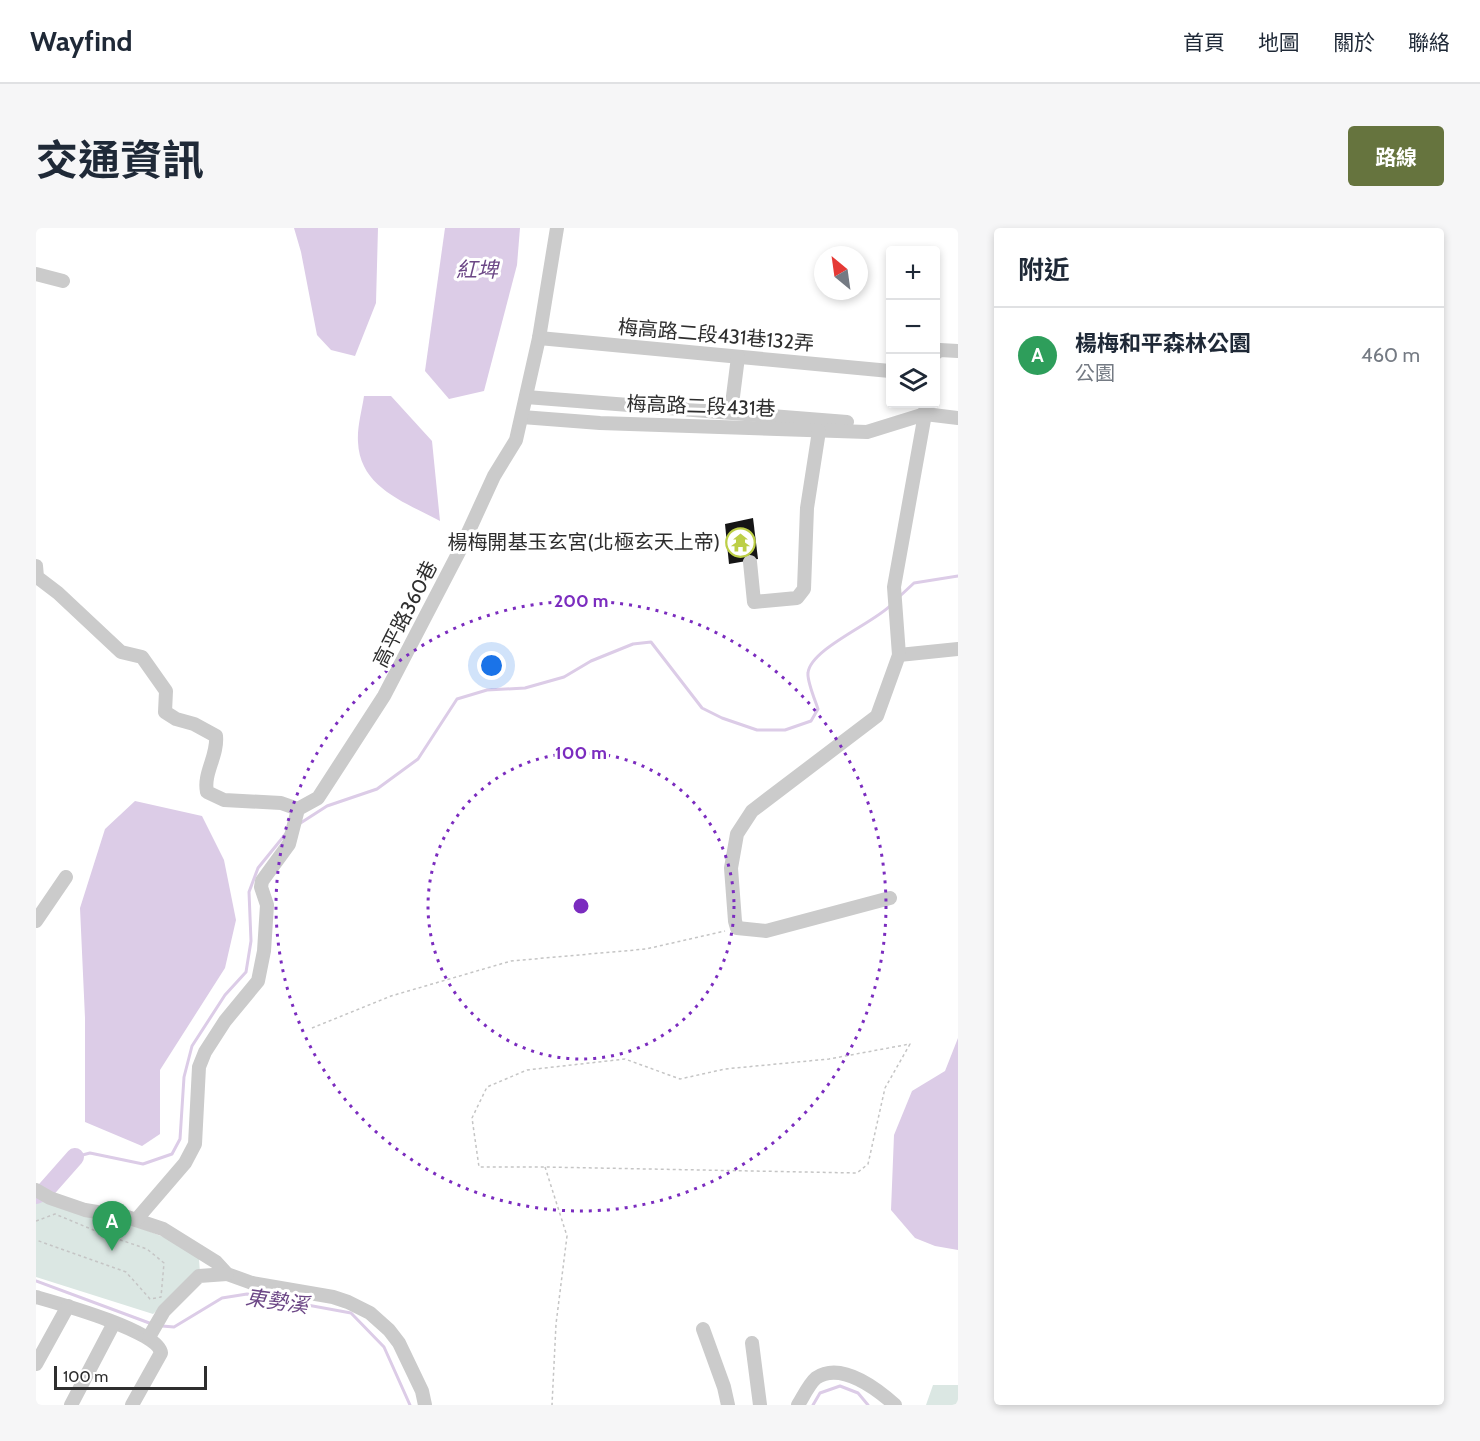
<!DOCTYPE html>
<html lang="zh-TW">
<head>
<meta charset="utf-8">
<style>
  :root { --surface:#fff; --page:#f6f6f7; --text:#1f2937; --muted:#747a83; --line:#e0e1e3; --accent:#66743e }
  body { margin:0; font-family:Cabin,"Noto Sans TC",sans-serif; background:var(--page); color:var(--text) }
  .controls { position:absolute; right:18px; top:18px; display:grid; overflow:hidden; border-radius:6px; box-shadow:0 3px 9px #0003 }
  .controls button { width:54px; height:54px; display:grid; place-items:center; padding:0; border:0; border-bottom:2px solid var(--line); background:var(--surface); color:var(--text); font:30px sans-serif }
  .compass { position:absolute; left:778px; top:18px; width:54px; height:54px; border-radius:50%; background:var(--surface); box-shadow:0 3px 9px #0003; rotate:331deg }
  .scale { position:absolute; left:18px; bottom:15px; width:153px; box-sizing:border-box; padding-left:6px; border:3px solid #2e2e2e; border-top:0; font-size:16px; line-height:21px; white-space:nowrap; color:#2e2e2e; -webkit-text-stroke:4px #fff; paint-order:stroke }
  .you { position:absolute; left:456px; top:438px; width:21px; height:21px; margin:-15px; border:4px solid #fff; border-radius:50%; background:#1a73e8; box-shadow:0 0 0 9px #1a73e833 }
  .badge { display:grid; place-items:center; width:39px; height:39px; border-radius:50%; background:var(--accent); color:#fff; font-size:20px; font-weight:700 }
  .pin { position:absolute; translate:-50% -50px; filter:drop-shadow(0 2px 3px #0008) }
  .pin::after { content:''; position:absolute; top:32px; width:21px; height:18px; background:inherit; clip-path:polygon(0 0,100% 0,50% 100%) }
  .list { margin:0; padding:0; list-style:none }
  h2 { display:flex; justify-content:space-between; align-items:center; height:78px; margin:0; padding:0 24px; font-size:26px }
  h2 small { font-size:20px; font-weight:400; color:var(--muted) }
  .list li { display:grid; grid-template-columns:39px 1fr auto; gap:18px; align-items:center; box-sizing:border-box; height:96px; padding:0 24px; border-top:2px solid var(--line) }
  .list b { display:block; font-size:22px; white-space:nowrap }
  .list p { margin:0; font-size:20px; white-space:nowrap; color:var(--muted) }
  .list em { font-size:20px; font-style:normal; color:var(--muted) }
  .icon { flex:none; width:33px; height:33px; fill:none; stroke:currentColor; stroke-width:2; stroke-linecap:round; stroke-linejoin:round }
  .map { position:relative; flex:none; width:922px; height:1177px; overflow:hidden; border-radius:6px }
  header { display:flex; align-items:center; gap:36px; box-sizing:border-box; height:84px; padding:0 30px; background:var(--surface); border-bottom:2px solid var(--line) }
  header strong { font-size:28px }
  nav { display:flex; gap:33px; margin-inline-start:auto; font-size:21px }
  .intro { display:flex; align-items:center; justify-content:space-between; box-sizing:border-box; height:144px; padding:0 36px }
  h1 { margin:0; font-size:42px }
  .button { padding:15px 27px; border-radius:6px; background:var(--accent); color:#fff; font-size:21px; font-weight:700 }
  main { display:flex; gap:36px; padding:0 36px }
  aside { flex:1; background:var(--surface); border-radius:6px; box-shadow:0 3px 9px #0003 }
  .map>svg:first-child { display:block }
  .green { fill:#dbe7e3 }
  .water { fill:#dccce7 }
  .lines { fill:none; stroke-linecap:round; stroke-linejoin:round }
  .stream { stroke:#dccce7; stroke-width:3 }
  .river { stroke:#dccce7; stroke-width:18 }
  .building { fill:#151515 }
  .path { stroke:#c5c5c5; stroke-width:1.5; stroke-dasharray:3 3; stroke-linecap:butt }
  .minor { stroke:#cbcbcb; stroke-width:14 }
  .ring { fill:none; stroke:#7b2cbf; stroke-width:3; stroke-dasharray:3 6 }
  .labels { text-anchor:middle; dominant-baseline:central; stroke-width:6; stroke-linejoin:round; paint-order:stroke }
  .street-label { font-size:20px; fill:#2e2e2e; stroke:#fff }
  .poi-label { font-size:20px; fill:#2e2e2e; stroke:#fff; text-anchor:end }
  .water-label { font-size:21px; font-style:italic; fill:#6c4786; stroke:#fff }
  .centre { fill:#7b2cbf; stroke:#fff; stroke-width:3 }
  .ring-label { font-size:18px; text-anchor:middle; font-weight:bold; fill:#7b2cbf; stroke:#fff; stroke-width:6; stroke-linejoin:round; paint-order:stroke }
</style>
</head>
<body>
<header>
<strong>Wayfind</strong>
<nav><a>首頁</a><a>地圖</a><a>關於</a><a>聯絡</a></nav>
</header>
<div class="intro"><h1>交通資訊</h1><a class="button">路線</a></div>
<main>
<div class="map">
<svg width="922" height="1177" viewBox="0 0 922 1177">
  <rect width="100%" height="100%" fill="#fff"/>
  <g class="green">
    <path d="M0,968L87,993L140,1014L163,1031L164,1045L117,1086L0,1049Z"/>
    <path d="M897,1157H922V1177H890Z"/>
  </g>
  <g class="water">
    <path d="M258,0H342L340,75L319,128L295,122L281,107L265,24Z"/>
    <path d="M409,0H484L481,37L448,163L413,171L389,143Z"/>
    <path d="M328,168H355L396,213L404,293C369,274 324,260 322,214C321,199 326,182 328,168Z"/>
    <path d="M99,573L166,588L188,632L200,692L189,740L124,842V906L106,918L49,894V790L44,680L69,601Z"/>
    <path d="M922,810V1022L899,1018L879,1010L855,982L858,907L876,863L909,843Z"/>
  </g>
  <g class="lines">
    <g class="stream">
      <path d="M864,368L878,355L922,348"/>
      <path d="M263,596L291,578L341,561L382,531L421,471L451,462L489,460L528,449L555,433L597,416L615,414L666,480L686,490L721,502H749L775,493L782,481C779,472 771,453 772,445C774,421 838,395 855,377"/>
      <path d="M39,929L54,925L107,936L136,926L144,911L148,849L156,818L189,767L210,744L215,713L213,664L222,640L252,603"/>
      <path d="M0,1053L116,1096"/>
      <path d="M126,1098L138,1099L186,1070L211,1066L315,1085L348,1119L374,1177"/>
      <path d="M777,1177L784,1165L804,1158L822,1165L832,1177"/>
    </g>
    <path class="river" d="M0,967L9,963L39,929"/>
  </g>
  <path class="building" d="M717,290L722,331L693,336L689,296Z"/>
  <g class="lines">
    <g class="path">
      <path d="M276,800L355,768L475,733L610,721L689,703"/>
      <path d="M874,816L849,860L832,936L821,945L509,939H443L436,890L451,859L491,842L589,831L644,851L689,841L793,831Z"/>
      <path d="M509,939L531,1008L520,1096L516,1177"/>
      <path d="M0,993L19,986L67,1006L111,1021L128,1035L125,1069L114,1071L90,1044L0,1012"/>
      <path d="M225,1079L227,1070"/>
    </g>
    <g class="minor">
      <path d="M0,46L27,53"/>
      <path d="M503,110L854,143"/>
      <path d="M900,125L904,122L922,123"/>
      <path d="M490,169L811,194"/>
      <path d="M695,184L702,129"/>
      <path d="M486,189L564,195L831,204L889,186L922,190"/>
      <path d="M714,334L718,374L761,370L768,361L771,280L783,203"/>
      <path d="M0,338L1,349L22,365L85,424L106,429L130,463L129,484L140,491L158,496L180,508C182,528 167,545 171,564L188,572L245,575L262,581"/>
      <path d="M863,427L922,421"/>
      <path d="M854,670L730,703L701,700L699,693L695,640L701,606L716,583L841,488L863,427L858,359L889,186L890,176"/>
      <path d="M0,693L30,649"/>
      <path d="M0,962L14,970L49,982L91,989L127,1001L180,1034L191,1046L216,1055L297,1069L312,1074L334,1085L353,1102L363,1115L386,1163L389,1177"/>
      <path d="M100,992L149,935L159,916L163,839L169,824L189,793L222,753L228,723L231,677L225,659L226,653L253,616L262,581L282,570L348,468L425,320L458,248L480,212L503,110L521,0"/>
      <path d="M0,1069C21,1075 123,1103 125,1125L96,1177"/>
      <path d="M667,1101L688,1159L692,1177"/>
      <path d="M113,1109L128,1083L163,1048L191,1046"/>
      <path d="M716,1115L724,1177"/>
      <path d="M0,1136L32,1078"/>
      <path d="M35,1177L78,1095"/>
      <path d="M762,1177C767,1169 773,1156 780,1150C805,1133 841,1161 859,1177"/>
    </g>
  </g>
  <g class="ring">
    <circle cx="545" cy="678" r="153"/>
    <circle cx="545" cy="678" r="305"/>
  </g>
  <defs>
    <symbol id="temple-ring" viewBox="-11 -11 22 22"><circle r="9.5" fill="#fff" stroke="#bdcf47" stroke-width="1.5"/><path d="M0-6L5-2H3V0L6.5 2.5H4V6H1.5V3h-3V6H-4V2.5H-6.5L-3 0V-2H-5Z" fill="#bdcf47"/></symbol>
  </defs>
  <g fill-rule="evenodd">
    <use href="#temple-ring" x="688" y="298" width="33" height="33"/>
  </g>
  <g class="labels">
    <g class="street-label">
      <text transform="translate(680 107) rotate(5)">梅高路二段431巷132弄</text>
      <text transform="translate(665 178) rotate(2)">梅高路二段431巷</text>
      <text transform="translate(369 386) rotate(-63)">高平路360巷</text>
    </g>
    <g class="poi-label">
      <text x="684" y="314">楊梅開基玉玄宮(北極玄天上帝)</text>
    </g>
    <g class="water-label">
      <text x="441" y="41">紅埤</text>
      <text transform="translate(241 1073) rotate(8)">東勢溪</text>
    </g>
  </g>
  <circle cx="545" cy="678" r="9" class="centre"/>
  <g class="ring-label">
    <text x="545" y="379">200 m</text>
    <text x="545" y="531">100 m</text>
  </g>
</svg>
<div class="controls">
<button>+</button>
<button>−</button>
<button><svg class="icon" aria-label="layers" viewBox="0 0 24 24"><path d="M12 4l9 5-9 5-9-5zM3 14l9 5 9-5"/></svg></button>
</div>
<svg class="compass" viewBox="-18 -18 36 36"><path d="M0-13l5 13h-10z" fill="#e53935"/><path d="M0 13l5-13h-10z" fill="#747a83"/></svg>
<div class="scale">100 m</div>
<div class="you"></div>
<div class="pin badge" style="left:76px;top:1023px;background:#2e9e5b">A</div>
</div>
<aside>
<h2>附近<small></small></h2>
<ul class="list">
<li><span class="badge" style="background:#2e9e5b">A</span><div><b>楊梅和平森林公園</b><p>公園</p></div><em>460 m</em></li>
</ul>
</aside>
</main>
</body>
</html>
